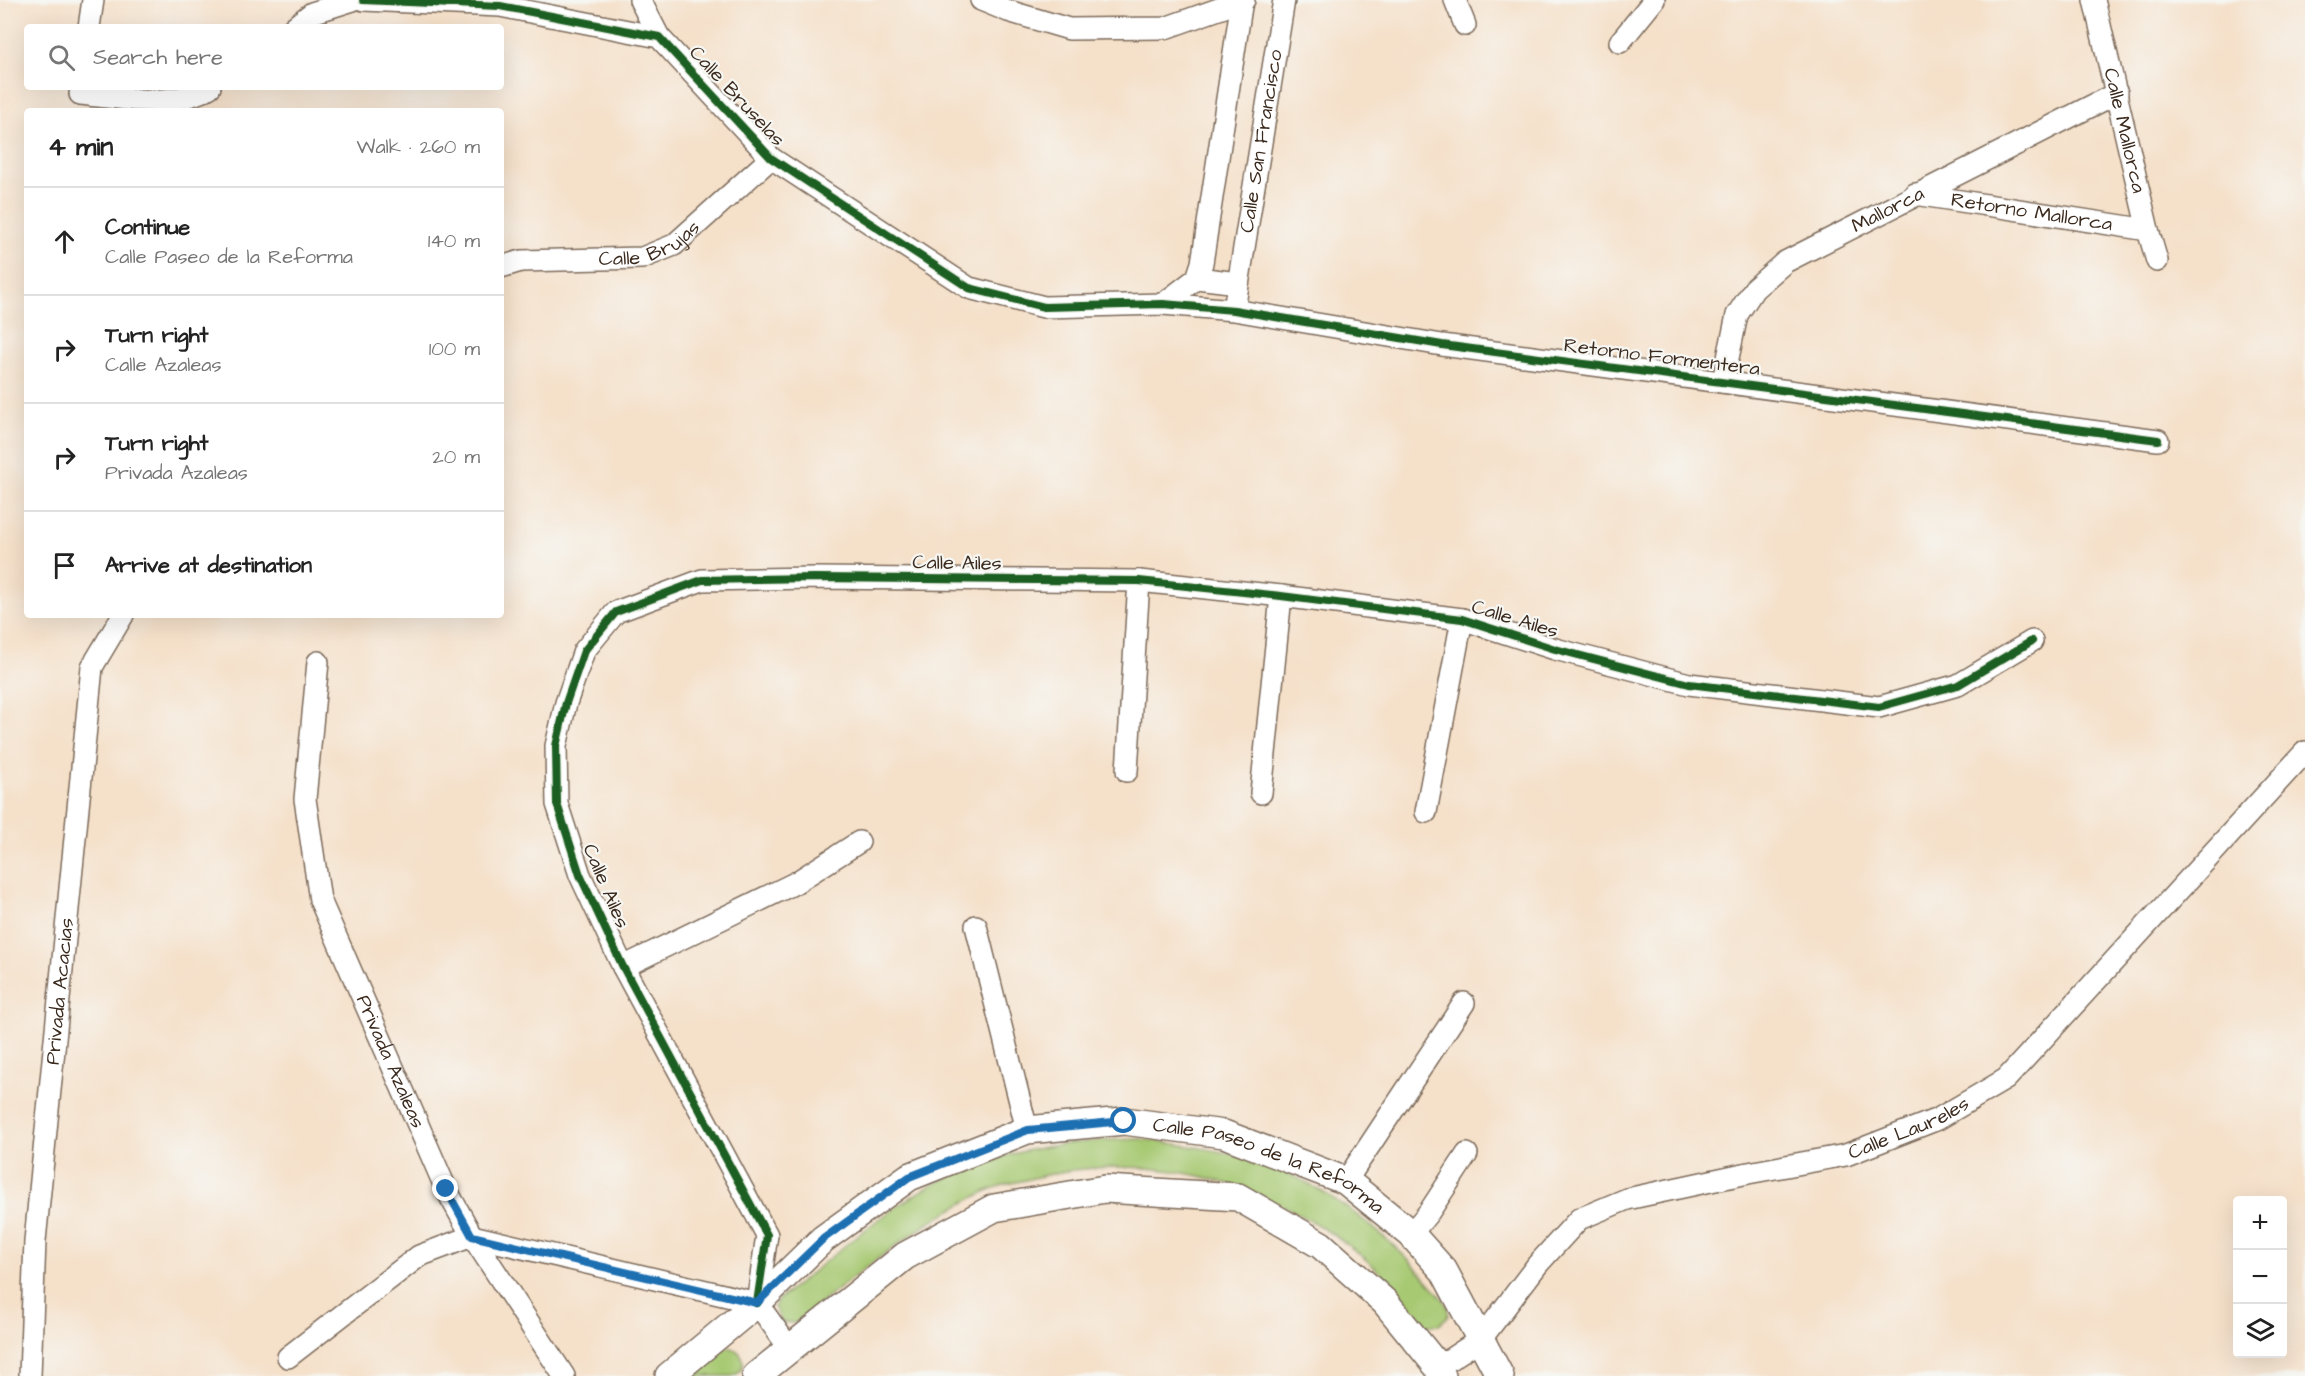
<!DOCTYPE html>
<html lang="en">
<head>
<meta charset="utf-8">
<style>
  :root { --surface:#fff; --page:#f2f2f2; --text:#222; --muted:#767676; --line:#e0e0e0 }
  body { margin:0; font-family:"Architects Daughter",sans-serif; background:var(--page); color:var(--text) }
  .controls { position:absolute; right:18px; bottom:18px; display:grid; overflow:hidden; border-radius:6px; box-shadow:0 6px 24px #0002 }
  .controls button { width:54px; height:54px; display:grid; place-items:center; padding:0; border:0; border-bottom:2px solid var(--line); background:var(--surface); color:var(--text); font:30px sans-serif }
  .stop { position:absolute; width:18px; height:18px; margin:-14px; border:4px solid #1f6fb2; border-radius:50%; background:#fff }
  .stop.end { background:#1f6fb2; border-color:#fff; box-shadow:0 2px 6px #0008 }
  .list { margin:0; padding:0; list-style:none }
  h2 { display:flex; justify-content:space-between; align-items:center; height:78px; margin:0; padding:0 24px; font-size:26px }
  h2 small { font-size:20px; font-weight:400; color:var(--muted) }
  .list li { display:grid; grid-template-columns:39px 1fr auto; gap:18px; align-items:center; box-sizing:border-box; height:108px; padding:0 24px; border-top:2px solid var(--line) }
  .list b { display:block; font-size:22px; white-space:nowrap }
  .list p { margin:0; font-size:20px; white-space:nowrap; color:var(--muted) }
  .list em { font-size:20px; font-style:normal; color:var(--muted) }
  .icon { flex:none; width:33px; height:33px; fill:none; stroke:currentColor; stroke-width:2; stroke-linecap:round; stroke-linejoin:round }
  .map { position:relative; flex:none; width:2305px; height:1376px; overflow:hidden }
  .search { position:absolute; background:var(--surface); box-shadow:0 6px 24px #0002; left:24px; top:24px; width:480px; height:66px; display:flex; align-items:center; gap:15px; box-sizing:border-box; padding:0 21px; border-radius:6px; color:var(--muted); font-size:22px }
  .panel { position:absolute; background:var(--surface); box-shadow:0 6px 24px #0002; left:24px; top:108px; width:480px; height:510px; border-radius:6px }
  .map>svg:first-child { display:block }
  .green { fill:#a7c972; stroke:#717a48; stroke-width:1.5 }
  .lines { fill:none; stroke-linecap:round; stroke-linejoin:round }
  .minor-casing { stroke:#7c6a5a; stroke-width:24 }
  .major-casing { stroke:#7c6a5a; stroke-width:30 }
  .minor { stroke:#fff; stroke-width:21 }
  .major { stroke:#fff; stroke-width:27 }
  .cycleway-casing { stroke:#f6f6f2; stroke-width:11 }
  .cycleway { stroke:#1b5e20; stroke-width:8 }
  .route { stroke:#1f6fb2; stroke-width:8 }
  .labels { text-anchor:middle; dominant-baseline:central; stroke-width:4.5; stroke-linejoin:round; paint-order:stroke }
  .street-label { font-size:20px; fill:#3b2a1e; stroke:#f6f6f2 }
</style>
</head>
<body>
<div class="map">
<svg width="2305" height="1376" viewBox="0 0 2305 1376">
  <rect width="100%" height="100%" fill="#f6f6f2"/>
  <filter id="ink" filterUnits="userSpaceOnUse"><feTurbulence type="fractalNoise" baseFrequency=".0167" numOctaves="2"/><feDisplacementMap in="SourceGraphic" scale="12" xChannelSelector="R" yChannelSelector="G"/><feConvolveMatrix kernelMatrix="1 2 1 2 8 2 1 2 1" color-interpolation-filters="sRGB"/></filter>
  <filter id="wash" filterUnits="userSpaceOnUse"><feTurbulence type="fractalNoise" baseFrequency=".008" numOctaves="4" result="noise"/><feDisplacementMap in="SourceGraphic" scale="24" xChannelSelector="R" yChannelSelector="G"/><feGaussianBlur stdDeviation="1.35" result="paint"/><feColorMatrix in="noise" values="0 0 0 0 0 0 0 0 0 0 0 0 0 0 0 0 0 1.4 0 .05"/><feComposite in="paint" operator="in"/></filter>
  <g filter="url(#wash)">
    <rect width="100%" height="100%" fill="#f5e0c9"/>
    <g class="green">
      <path d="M1140,1139C1171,1143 1204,1147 1235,1155C1317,1175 1391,1234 1443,1299L1448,1308V1316L1438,1325H1427C1416,1316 1410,1304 1400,1294C1381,1272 1357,1250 1332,1234C1244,1175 1137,1151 1033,1178C1019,1182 1003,1184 989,1190C916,1224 858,1274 795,1323L782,1322L774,1307L778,1300C833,1257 888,1204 952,1175C1011,1148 1075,1140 1140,1139Z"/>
      <path d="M728,1347C746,1350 749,1371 732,1376C722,1376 700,1376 688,1376L721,1350Z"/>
    </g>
  </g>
  <g filter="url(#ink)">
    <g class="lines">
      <defs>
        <g id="minor">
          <path d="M363,0L500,6L659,37L771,158L969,288L1044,307L1163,304L1234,310L1442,345L2158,440"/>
          <path d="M640,0L659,37"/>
          <path d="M981,0L1008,11L1069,29L1165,28L1244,0"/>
          <path d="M1455,0L1465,25"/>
          <path id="s1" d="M2094,0L2148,230L2157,261"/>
          <path d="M89,27L93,0"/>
          <path d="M294,27L312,13L353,0"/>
          <path d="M1620,42L1654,0"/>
          <path d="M80,94C120,98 174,109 210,87"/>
          <path id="s2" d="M1915,194L2148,230"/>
          <path id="s3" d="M501,267L521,261L642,258L674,245L771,158"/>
          <path d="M1197,278L1238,283"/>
          <path d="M1163,304L1197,278L1202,263L1242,0"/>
          <path id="s4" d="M1234,310L1284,0"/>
          <path id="s5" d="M1723,382L1737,315L1754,289L1785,262L2117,93"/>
          <path id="s6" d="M318,662L305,799L320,900L446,1189L472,1236L564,1376"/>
          <path d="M1127,771L1139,581"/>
          <path d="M1261,793L1281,596"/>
          <path d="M1426,812L1462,619"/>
          <path d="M976,926L1027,1130"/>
          <path d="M623,967L795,883L859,842"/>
          <path d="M1346,1181L1464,1003"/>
          <path d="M1411,1234L1429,1212L1467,1154"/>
          <path d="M472,1236L757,1303L790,1349"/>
          <path d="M757,1303L767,1235L623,967L580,875L557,804L556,746L566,703L584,651L616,612L702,580L815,578L1139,581L1281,596L1462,619L1555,649L1689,684L1879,707L1958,685L2032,641"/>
          <path d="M288,1357L419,1256L472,1236"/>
          <path id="s7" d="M1438,1367L1481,1339L1538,1264L1579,1219L1627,1199L1748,1173L1846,1155L1938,1119L2006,1079L2305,752"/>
          <path id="s8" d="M30,1376L35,1241L92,667L123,615"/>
        </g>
        <g id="major">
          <path id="s9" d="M669,1376L757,1303L823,1239L909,1177L1027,1130L1124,1121L1224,1134L1346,1181L1411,1234L1444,1271L1500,1376"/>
          <path d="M756,1376L905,1256L994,1208L1105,1189L1238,1197L1321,1245L1385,1302L1438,1367L1442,1376"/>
        </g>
      </defs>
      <use href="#minor" class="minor-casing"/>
      <use href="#major" class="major-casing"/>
      <use href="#minor" class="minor"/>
      <use href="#major" class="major"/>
      <defs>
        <g id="cycleway">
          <path d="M363,0L500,6L659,37L771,158L969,288L1044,307L1163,304L1234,310L1442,345L2158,440"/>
          <path d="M757,1303L767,1235L623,967L580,875L557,804L556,746L566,703L584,651L616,612L702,580L815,578L1139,581L1281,596L1462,619L1555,649L1689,684L1879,707L1958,685L2032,641"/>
        </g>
      </defs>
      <use href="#cycleway" class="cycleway-casing"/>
      <use href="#cycleway" class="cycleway"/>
    </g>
  </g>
  <g class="lines" filter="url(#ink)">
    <path class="route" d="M446,1189L472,1236L757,1303L823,1239L909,1177L1028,1130L1124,1121"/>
  </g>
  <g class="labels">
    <g class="street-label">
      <text transform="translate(737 96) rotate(47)">Calle Bruselas</text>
      <text stroke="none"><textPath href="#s1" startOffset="134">Calle Mallorca</textPath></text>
      <text stroke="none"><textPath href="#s4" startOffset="171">Calle San Francisco</textPath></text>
      <text stroke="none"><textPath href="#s5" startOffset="256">Mallorca</textPath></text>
      <text stroke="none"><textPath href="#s2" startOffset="118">Retorno Mallorca</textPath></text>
      <text stroke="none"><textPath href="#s3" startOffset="153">Calle Brujas</textPath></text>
      <text transform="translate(1662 357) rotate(7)">Retorno Formentera</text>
      <text transform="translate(957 563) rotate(1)">Calle Ailes</text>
      <text transform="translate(1515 619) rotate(17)">Calle Ailes</text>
      <text transform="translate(606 886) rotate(67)">Calle Ailes</text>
      <text stroke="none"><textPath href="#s8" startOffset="386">Privada Acacias</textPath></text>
      <text stroke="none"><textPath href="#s6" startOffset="416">Privada Azaleas</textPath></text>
      <text stroke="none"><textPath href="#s7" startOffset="550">Calle Laureles</textPath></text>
      <text stroke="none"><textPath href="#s9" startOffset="690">Calle Paseo de la Reforma</textPath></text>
    </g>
  </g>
</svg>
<div class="controls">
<button>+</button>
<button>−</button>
<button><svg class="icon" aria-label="layers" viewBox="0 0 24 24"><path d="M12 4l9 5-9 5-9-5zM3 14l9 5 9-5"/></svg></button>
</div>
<div class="stop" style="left:1124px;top:1121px"></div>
<div class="stop end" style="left:446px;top:1189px"></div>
<div class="search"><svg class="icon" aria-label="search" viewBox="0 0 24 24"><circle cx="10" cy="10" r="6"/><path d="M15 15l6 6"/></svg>Search here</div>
<section class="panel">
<h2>4 min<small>Walk · 260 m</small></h2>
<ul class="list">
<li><svg class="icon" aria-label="ahead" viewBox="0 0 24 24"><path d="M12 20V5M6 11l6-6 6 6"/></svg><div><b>Continue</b><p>Calle Paseo de la Reforma</p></div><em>140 m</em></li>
<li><svg class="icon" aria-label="right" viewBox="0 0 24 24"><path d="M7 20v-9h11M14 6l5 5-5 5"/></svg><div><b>Turn right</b><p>Calle Azaleas</p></div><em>100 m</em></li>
<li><svg class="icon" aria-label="right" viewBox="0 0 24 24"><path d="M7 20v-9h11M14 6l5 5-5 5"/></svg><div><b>Turn right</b><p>Privada Azaleas</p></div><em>20 m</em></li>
<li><svg class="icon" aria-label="arrive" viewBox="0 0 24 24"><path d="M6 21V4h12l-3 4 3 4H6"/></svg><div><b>Arrive at destination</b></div></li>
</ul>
</section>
</div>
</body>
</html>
